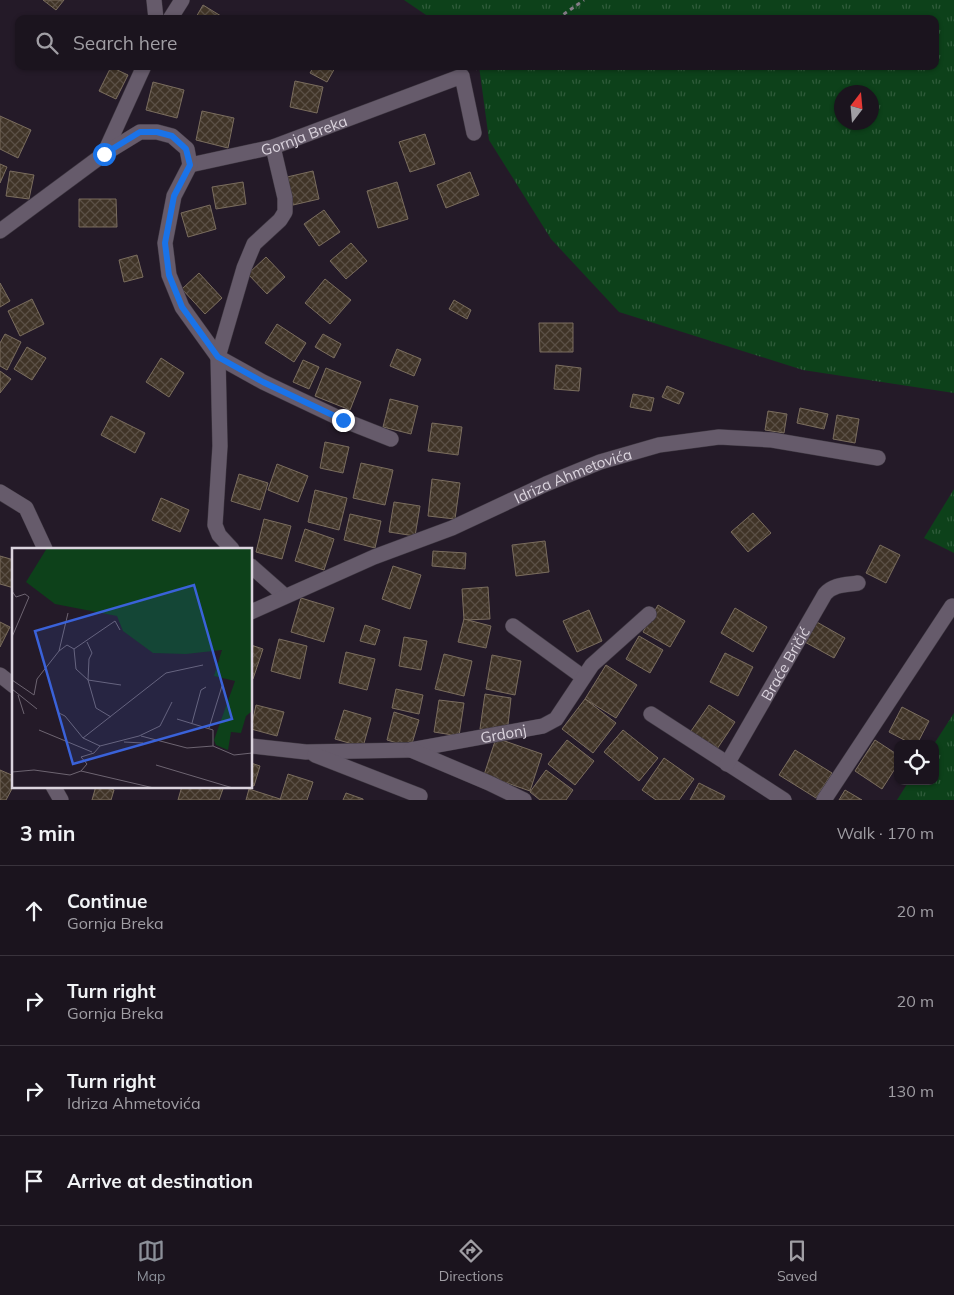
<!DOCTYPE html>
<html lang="en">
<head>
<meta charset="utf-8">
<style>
  :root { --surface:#1b141e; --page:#28212b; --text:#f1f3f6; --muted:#a09ea4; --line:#39333c; --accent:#8c9099 }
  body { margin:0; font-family:Mulish,sans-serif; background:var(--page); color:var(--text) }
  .controls { position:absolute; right:15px; bottom:15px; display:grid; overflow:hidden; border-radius:10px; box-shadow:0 1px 4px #0004 }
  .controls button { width:45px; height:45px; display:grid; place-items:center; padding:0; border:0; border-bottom:1px solid var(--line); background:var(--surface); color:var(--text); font:25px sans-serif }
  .compass { position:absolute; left:834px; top:85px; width:45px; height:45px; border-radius:50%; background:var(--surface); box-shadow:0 1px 4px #0004; rotate:16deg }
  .stop { position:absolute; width:15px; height:15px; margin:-11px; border:4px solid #1a73e8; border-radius:50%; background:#fff }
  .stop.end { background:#1a73e8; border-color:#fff; box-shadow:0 1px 5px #0008 }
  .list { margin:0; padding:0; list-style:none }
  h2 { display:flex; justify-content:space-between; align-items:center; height:65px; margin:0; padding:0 20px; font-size:21px }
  h2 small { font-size:16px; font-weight:400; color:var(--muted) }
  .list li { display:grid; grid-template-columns:32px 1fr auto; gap:15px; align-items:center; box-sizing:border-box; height:90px; padding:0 20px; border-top:1px solid var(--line) }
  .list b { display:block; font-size:19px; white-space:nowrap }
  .list p { margin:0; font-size:16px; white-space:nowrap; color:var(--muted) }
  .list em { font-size:16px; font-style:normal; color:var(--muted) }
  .icon { flex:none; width:28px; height:28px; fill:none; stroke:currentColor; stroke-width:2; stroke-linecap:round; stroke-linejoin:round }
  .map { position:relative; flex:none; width:954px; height:800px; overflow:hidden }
  .search { position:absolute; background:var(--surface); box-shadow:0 1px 4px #0004; left:15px; right:15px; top:15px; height:55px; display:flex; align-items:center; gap:12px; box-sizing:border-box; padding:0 18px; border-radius:10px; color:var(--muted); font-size:19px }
  .sheet { height:425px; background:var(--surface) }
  nav { display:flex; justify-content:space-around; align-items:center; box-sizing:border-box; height:70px; border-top:1px solid var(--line); background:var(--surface); font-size:14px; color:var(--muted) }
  nav a { display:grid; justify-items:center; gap:2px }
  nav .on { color:var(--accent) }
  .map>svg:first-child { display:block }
  .grass { fill:url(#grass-tufts); fill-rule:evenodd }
  .building { fill:url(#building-cross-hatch); stroke:#7a6d5e }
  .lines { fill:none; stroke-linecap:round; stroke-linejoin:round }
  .street-casing { stroke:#3e3741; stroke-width:16 }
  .path { stroke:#857c88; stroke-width:3; stroke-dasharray:4 4; stroke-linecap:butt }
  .street { stroke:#665b6b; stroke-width:15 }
  .route { stroke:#1a73e8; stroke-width:6 }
  .labels { text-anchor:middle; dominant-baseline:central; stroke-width:5; stroke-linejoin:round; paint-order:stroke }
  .street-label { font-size:15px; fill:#dbd4de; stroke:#0b070d }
  .inset-road { fill:none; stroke:#6d6471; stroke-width:1 }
  .view { fill:#3a62d9; fill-opacity:0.15; stroke:#3a62d9; stroke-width:2.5 }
  .inset-edge { fill:none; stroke:#dbd4de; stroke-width:2.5 }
</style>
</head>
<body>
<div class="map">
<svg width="954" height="800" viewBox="0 0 954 800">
  <defs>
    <pattern id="grass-tufts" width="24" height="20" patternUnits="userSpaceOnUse" patternTransform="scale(1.25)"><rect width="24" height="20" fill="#0d411a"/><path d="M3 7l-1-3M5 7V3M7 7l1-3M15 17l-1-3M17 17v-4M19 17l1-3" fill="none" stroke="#305c3b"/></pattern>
    <pattern id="building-cross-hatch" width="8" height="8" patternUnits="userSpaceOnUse" patternTransform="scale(1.25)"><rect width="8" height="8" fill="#403427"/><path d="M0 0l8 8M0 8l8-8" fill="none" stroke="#5b5046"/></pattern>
  </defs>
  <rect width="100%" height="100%" fill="#241a28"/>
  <g class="grass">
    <path d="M404,0H954V393L803,370L619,312L551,239L489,140L479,66H935V19H432ZM842,92H872V122H842Z"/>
    <path d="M954,489V553L924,538Z"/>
    <path d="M954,713V800H897L909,781H935V744H934Z"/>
  </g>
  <g class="building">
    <path d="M43,0H64L56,10Z"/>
    <path d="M203,5L221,16L219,19H195Z"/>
    <path d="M314,66H336L327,82L310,73Z"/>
    <path d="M111,67L128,75L116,99L99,91Z"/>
    <path d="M295,81L323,87L317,113L290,107Z"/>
    <path d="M153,82L184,90L177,118L146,110Z"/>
    <path d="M202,111L234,118L228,148L196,140Z"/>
    <path d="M0,116L31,130L18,158L0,149Z"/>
    <path d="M425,134L435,164L410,172L399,142Z"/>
    <path d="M0,164L7,167L0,183Z"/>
    <path d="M10,171L34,175L29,199L6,196Z"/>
    <path d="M313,171L319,199L293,205L287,177Z"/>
    <path d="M470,172L479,195L446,208L437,185Z"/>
    <path d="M243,182L246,204L216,209L212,187Z"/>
    <path d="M397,182L408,219L378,228L367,191Z"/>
    <path d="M79,199H116L117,227H79Z"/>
    <path d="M210,205L216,229L188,237L181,213Z"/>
    <path d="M324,210L340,232L319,246L304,224Z"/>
    <path d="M351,243L367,261L346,279L330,261Z"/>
    <path d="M137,255L143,277L124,282L119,260Z"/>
    <path d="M266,257L285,277L267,294L248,274Z"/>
    <path d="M199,273L222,298L205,314L182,289Z"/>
    <path d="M325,279L351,300L330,324L305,303Z"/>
    <path d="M0,283L10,301L0,307Z"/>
    <path d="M32,299L44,324L20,336L8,311Z"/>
    <path d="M454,300L471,310L467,319L449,309Z"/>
    <path d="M539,323H573V352H540Z"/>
    <path d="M277,324L306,343L294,362L265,343Z"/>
    <path d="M5,334L21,342L7,370L0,366V343Z"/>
    <path d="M323,334L341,344L334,358L315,347Z"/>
    <path d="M27,347L46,358L32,380L14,369Z"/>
    <path d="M397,349L421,359L414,376L390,366Z"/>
    <path d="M161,358L184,373L169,397L146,382Z"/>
    <path d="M303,360L319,367L309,389L293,382Z"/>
    <path d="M556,365L581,368L579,391L554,389Z"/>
    <path d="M326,368L361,382L350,410L315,396Z"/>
    <path d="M0,371L11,379L0,393Z"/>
    <path d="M667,386L684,393L679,404L662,397Z"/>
    <path d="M633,394L654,398L651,411L630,407Z"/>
    <path d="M390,399L418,406L411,434L383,427Z"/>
    <path d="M800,408L828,414L824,429L797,423Z"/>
    <path d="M768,411L787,414L784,433L765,430Z"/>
    <path d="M837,415L859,419L855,443L833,439Z"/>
    <path d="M111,416L145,433L135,453L101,435Z"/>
    <path d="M432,423L462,427L458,455L428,451Z"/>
    <path d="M325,442L349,447L343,473L320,468Z"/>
    <path d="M361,463L393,470L385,505L353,498Z"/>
    <path d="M277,464L308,476L298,502L268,490Z"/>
    <path d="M239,474L268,483L260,510L231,501Z"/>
    <path d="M432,479L460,483L455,519L428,516Z"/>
    <path d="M315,490L347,498L339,530L308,522Z"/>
    <path d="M161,498L189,510L180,532L152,520Z"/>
    <path d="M394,502L420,506L415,536L389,532Z"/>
    <path d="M753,513L771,533L748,552L731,532Z"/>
    <path d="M350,514L381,521L375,548L344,540Z"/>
    <path d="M264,519L291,526L282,559L256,552Z"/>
    <path d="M305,529L334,539L324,570L295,561Z"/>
    <path d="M545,541L549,572L516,576L512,545Z"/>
    <path d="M880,545L900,555L886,583L866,573Z"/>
    <path d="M433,551L466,553L465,569L432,566Z"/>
    <path d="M0,556L14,560V588L0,584Z"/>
    <path d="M393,566L421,575L410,609L382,599Z"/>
    <path d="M488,587L490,619L464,620L462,589Z"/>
    <path d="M301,598L334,608L324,642L291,632Z"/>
    <path d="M658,605L685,621L670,647L643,632Z"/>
    <path d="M735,608L767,627L753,652L721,633Z"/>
    <path d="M589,610L602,641L577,652L563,621Z"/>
    <path d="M464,619L491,626L486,648L458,642Z"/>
    <path d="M815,621L845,638L834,658L803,641Z"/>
    <path d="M0,622L10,627L0,647Z"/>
    <path d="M365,625L380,630L375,645L360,641Z"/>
    <path d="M639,636L663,650L650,673L626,659Z"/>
    <path d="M404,637L427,641L421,670L399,666Z"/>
    <path d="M279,639L307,646L300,679L271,671Z"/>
    <path d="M251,645L263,649L253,679H251Z"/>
    <path d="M346,652L375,659L367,690L339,683Z"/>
    <path d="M725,653L753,667L738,696L710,682Z"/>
    <path d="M444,654L472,661L464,696L435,689Z"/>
    <path d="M492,655L521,661L515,695L486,689Z"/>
    <path d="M606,665L637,685L616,718L585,699Z"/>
    <path d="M396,689L423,695L419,714L392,708Z"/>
    <path d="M485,694L511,698L507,733L480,729Z"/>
    <path d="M585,699L616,723L593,753L562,729Z"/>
    <path d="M439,700L464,703L459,736L434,732Z"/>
    <path d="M256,705L284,712L277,736L251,729Z"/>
    <path d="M709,705L735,722L715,752L689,734Z"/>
    <path d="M902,707L929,721L917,744H912L889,732Z"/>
    <path d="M344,710L371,718L363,747L335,739Z"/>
    <path d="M394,712L419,720L411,747L387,740Z"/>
    <path d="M623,730L658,758L639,781L604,752Z"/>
    <path d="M496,738L542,754L530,791L484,775Z"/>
    <path d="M567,740L594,761L575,785L548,764Z"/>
    <path d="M875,740L898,755V764L882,789L855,771Z"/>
    <path d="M795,750L832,773L816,798L779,775Z"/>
    <path d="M664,758L694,779L679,800H656L642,790Z"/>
    <path d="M251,763L260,766L254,786L251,785Z"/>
    <path d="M0,770L14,776V785L6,800H0Z"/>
    <path d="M546,770L573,790L566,800H540L530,792Z"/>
    <path d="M288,774L313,782L307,800H280Z"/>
    <path d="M699,783L725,796L723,800H690Z"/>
    <path d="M96,786H104L114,790L111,800H92Z"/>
    <path d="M182,786H224L219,800H178Z"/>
    <path d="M249,789L280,799V800H246Z"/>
    <path d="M845,790L862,800H839Z"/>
    <path d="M346,793L363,799V800H343Z"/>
  </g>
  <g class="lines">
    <defs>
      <g id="street">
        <path d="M154,0L156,19"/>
        <path d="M170,19L182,0"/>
        <path d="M104,154L144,66"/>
        <path d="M190,165L174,196L165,243L169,275L182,307L218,357L263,382L343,420L391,439"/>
        <path id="s1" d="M190,165L273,147L462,76L474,133"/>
        <path d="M0,231L104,154L140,132H157L172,136L187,149L190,165"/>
        <path d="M0,492L26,508L45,549"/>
        <path d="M232,549L219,535L215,525L220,446L218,357L244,268L254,244L280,220L285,212V198L273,147"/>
        <path d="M251,566L285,596"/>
        <path id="s2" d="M251,612L374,557L452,528L546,484L600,462L659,445L719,437L772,440L878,458"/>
        <path d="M513,626L583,677"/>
        <path d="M0,675L14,686"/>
        <path d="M651,714L784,800"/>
        <path id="s3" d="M251,746L306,752L410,750L543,726L556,719L592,665L649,614"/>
        <path d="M411,750L489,783L524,800"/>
        <path d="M315,755L420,796"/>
        <path id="s4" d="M727,764L825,594C834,584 846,585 858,583"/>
        <path d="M53,786L61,800"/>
        <path d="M824,800L952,606"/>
      </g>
    </defs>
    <use href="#street" class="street-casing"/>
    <g class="path">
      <path d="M557,19L584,0"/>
      <path d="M476,69L482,66"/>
    </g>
    <use href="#street" class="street"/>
  </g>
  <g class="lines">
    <path class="route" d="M104,154L140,132H157L172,136L186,149L190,165L174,196L165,243L169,275L182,307L218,357L263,382L343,420"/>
  </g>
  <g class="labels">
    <g class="street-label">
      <text stroke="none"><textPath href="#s1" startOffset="118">Gornja Breka</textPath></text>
      <text stroke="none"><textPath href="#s2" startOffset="350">Idriza Ahmetovića</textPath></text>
      <text stroke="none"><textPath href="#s4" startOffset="116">Braće Bričić</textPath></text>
      <text stroke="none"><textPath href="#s3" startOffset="254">Grdonj</textPath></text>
    </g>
  </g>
  <g transform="translate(12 548)">
    <rect width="240" height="240" fill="#241a28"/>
    <path d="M35,0H240V163L234,168L229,185L219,184L216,202L204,197L202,192L223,133L202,128L210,102L174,106L141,105L111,83L105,68L43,56L14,34Z" fill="#0d411a"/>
    <path class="inset-road" d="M0,43L4,49L13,46L17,49L0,89M75,94L80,105L77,111L76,132L84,160L99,169M62,101L64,121L76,132L109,137M62,101L103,73L108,82M47,103L56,65M0,132L22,147L25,131L47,103L55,97L62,101M0,141L25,161M6,147L12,166M160,154L148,178L127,188L88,198L71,190L154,125L191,117M45,164L53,168L71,190M165,171L201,182V198M180,175L189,142L194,139M197,180L210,138M27,182L80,204M129,188L175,200L201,198L222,207L240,205M112,194L131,195M144,217L221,240M69,223L142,240M0,224L22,222L58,227L69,223L75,216L69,209L82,205L88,198"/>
    <path class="view" d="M182,37L220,171L61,216L23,83Z"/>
    <rect width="240" height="240" class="inset-edge"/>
  </g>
</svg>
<div class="controls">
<button><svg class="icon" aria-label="locate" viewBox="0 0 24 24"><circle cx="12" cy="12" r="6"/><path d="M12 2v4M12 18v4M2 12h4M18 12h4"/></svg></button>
</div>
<svg class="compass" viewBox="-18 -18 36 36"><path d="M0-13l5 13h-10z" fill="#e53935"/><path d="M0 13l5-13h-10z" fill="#a09ea4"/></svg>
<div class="stop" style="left:104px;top:154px"></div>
<div class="stop end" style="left:343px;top:420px"></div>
<div class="search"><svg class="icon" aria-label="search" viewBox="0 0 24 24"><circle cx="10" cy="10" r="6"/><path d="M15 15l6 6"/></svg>Search here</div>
</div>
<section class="sheet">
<h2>3 min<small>Walk · 170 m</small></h2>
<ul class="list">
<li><svg class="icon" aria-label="ahead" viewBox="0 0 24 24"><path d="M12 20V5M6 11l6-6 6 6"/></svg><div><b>Continue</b><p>Gornja Breka</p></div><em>20 m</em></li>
<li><svg class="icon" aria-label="right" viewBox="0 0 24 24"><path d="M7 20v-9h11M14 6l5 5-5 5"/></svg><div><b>Turn right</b><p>Gornja Breka</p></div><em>20 m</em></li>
<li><svg class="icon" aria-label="right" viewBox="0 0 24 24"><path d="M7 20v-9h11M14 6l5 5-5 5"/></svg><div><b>Turn right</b><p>Idriza Ahmetovića</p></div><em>130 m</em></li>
<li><svg class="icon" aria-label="arrive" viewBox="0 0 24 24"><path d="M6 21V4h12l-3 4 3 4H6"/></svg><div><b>Arrive at destination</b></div></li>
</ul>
</section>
<nav>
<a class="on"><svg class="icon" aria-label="map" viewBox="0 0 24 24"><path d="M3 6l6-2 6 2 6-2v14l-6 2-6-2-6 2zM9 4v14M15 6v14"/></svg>Map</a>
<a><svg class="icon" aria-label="directions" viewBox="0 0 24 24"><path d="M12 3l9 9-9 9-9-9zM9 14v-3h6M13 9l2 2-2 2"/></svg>Directions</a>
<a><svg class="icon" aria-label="saved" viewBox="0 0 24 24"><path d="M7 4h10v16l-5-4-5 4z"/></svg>Saved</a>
</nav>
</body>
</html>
